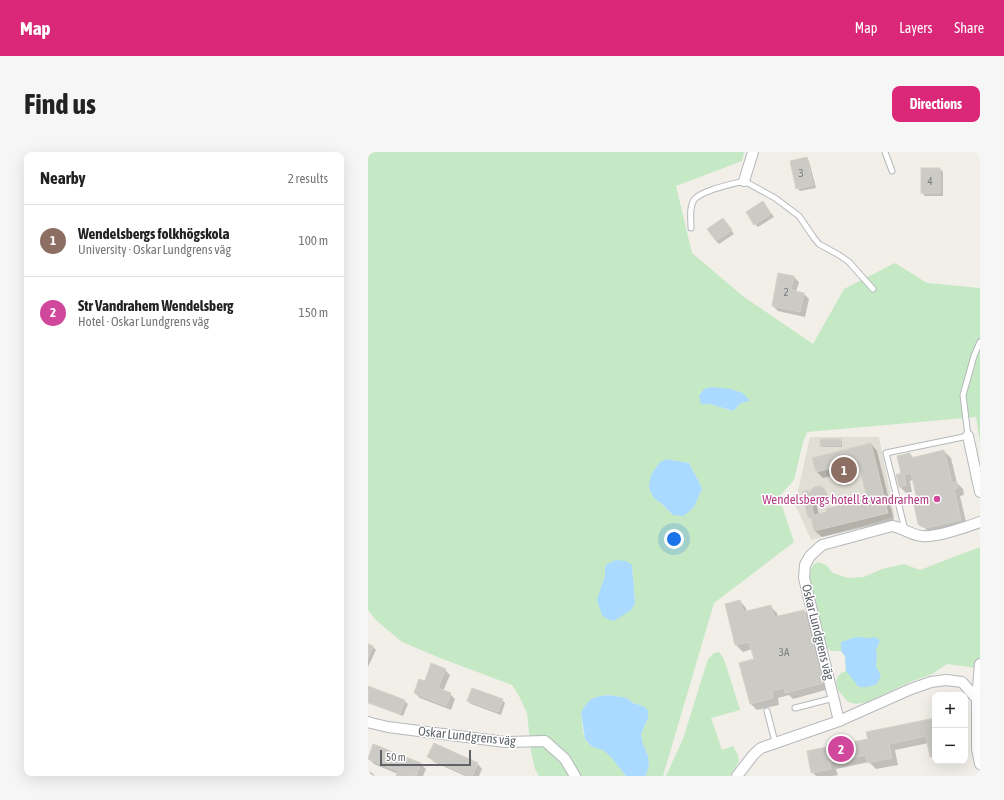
<!DOCTYPE html>
<html lang="en">
<head>
<meta charset="utf-8">
<style>
  :root { --surface:#fff; --page:#f6f6f6; --text:#222; --muted:#767676; --line:#e0e0e0; --accent:#db2777 }
  body { margin:0; font-family:"Asap Condensed",sans-serif; background:var(--page); color:var(--text) }
  .controls { position:absolute; right:12px; bottom:12px; display:grid; overflow:hidden; border-radius:8px; box-shadow:0 4px 16px #0002 }
  .controls button { width:36px; height:36px; display:grid; place-items:center; padding:0; border:0; border-bottom:1px solid var(--line); background:var(--surface); color:var(--text); font:20px sans-serif }
  .scale { position:absolute; left:12px; bottom:10px; width:91px; box-sizing:border-box; padding-left:4px; border:2px solid #5f6368; border-top:0; font-size:11px; line-height:14px; white-space:nowrap; color:#5f6368; -webkit-text-stroke:3px #fff; paint-order:stroke }
  .you { position:absolute; left:306px; top:387px; width:14px; height:14px; margin:-10px; border:3px solid #fff; border-radius:50%; background:#1a73e8; box-shadow:0 0 0 6px #1a73e833 }
  .badge { display:grid; place-items:center; width:26px; height:26px; border-radius:50%; background:var(--accent); color:#fff; font-size:13px; font-weight:700 }
  .pin { position:absolute; translate:-50% -50%; border:2px solid #fff; box-shadow:0 1px 4px #0006 }
  .list { margin:0; padding:0; list-style:none }
  h2 { display:flex; justify-content:space-between; align-items:center; height:52px; margin:0; padding:0 16px; font-size:17px }
  h2 small { font-size:13px; font-weight:400; color:var(--muted) }
  .list li { display:grid; grid-template-columns:26px 1fr auto; gap:12px; align-items:center; box-sizing:border-box; height:72px; padding:0 16px; border-top:1px solid var(--line) }
  .list b { display:block; font-size:15px; white-space:nowrap }
  .list p { margin:0; font-size:13px; white-space:nowrap; color:var(--muted) }
  .list em { font-size:13px; font-style:normal; color:var(--muted) }
  .map { position:relative; flex:none; width:612px; height:624px; overflow:hidden; border-radius:8px }
  header { display:flex; align-items:center; gap:24px; box-sizing:border-box; height:56px; padding:0 20px; background:var(--accent); color:#fff }
  header strong { font-size:19px }
  nav { display:flex; gap:22px; margin-inline-start:auto; font-size:14px }
  .intro { display:flex; align-items:center; justify-content:space-between; box-sizing:border-box; height:96px; padding:0 24px }
  h1 { margin:0; font-size:28px }
  .button { padding:10px 18px; border-radius:8px; background:var(--accent); color:#fff; font-size:14px; font-weight:700 }
  main { display:flex; gap:24px; padding:0 24px }
  aside { flex:1; background:var(--surface); border-radius:8px; box-shadow:0 4px 16px #0002 }
  .map>svg:first-child { display:block }
  .education { fill:#e1ded6 }
  .green { fill:#c5e8c5; fill-rule:evenodd }
  .water { fill:#aadaff }
  .shadow { fill:#0003 }
  .building { fill:#cccac5; stroke:#d6d1c6 }
  .lines { fill:none; stroke-linecap:round; stroke-linejoin:round }
  .lane-casing { stroke:#b5b8bc; stroke-width:7 }
  .street-casing { stroke:#b5b8bc; stroke-width:12 }
  .lane { stroke:#fff; stroke-width:5 }
  .street { stroke:#fff; stroke-width:10 }
  .hotel-dot { fill:#d1479c; stroke:#fff; stroke-width:1.5 }
  .labels { text-anchor:middle; dominant-baseline:central; stroke-width:3; stroke-linejoin:round; paint-order:stroke }
  .number-label { font-size:11px; fill:#7a7d7f }
  .hotel-label { font-size:13px; fill:#b23c85; stroke:#fff; text-anchor:end }
  .street-label { font-size:13px; fill:#5f6368; stroke:#fff }
</style>
</head>
<body>
<header>
<strong>Map</strong>
<nav><a>Map</a><a>Layers</a><a>Share</a></nav>
</header>
<div class="intro"><h1>Find us</h1><a class="button">Directions</a></div>
<main>
<aside>
<h2>Nearby<small>2 results</small></h2>
<ul class="list">
<li><span class="badge" style="background:#8d6e63">1</span><div><b>Wendelsbergs folkhögskola</b><p>University · Oskar Lundgrens väg</p></div><em>100 m</em></li>
<li><span class="badge" style="background:#d1479c">2</span><div><b>Str Vandrahem Wendelsberg</b><p>Hotel · Oskar Lundgrens väg</p></div><em>150 m</em></li>
</ul>
</aside>
<div class="map">
<svg width="612" height="624" viewBox="0 0 612 624">
  <rect width="100%" height="100%" fill="#f1efe8"/>
  <path class="education" d="M442,285H511L527,365L443,388L427,352Z"/>
  <g class="green">
    <path d="M0,0H376L374,9L308,34L324,101L376,145L445,192L476,137L527,111L559,131L612,136V291L608,265L439,280L435,290L426,328L411,345L426,390L346,451L295,624H276L278,623L281,614L280,604L275,592L273,582L280,566L275,554L265,551L259,546L240,543L228,545L222,548L213,561C214,569 214,579 217,586C220,595 228,595 235,598C244,603 251,616 258,624H171L167,617L163,599L159,561L151,544L144,533L72,506L34,490L8,468L0,458ZM381,250L373,251L365,259L342,252ZM298,307L321,311C325,320 331,328 334,337L326,355L305,363L293,351L287,347ZM239,412L264,413L267,451L246,468L234,433L237,423V416Z"/>
    <path d="M612,395V518L602,515L579,512L564,522L542,530L500,550L488,552L480,550L470,538L468,531L469,526L473,521L478,519L477,504L473,499H463L457,493L441,423C443,416 444,413 450,410L458,413L465,421L480,426L496,425L514,417L536,412L552,418Z"/>
    <path d="M351,500L356,507L372,558L343,566L354,598L365,594L370,603L371,609L362,624H298L315,587L340,507L346,501Z"/>
  </g>
  <g class="water">
    <path d="M344,235L362,237L375,241L382,249L373,251L365,259L342,252H333L331,244L336,237Z"/>
    <path d="M298,307L321,311C325,320 331,328 334,337L326,355L316,364L305,363L293,351L287,347L282,339L281,333L283,323L291,311Z"/>
    <path d="M248,408L258,409L264,413L267,451L263,458L246,469L239,467L234,463L229,448L237,423V416L239,412Z"/>
    <path d="M488,485L501,486L506,485L512,488L508,498L509,503L508,515L513,523L509,532L499,535H491L478,519L477,504L473,499V490Z"/>
    <path d="M240,543L259,546L265,551L275,554L280,558V566L273,582L275,592L280,604L281,614L278,623L276,624H258L243,605L235,598L228,596L222,593L217,587L213,561L216,555L222,548L228,545Z"/>
  </g>
  <g class="shadow">
    <path d="M438,6L441,9L448,36L432,39L429,36Z"/>
    <path d="M572,17L575,20V44H557L554,41Z"/>
    <path d="M395,51L398,54L406,65L390,75L387,72Z"/>
    <path d="M355,67L366,82L351,92L348,89Z"/>
    <path d="M426,125L431,130L428,140L436,142L441,147L437,165L410,159L405,154Z"/>
    <path d="M473,288L474,289V295H455L453,294Z"/>
    <path d="M503,292L509,299L526,368L454,385L447,379L445,369L441,365L440,339L442,341L445,336L450,335L456,338L459,342L460,348L457,352L453,353L448,350L451,363L500,347L493,317L455,326L448,319Z"/>
    <path d="M576,299L583,306L589,331L595,337L596,343L592,344L599,374L562,381L551,371V353L545,328L542,329L544,340L538,341L532,335L534,322L542,302L546,306Z"/>
    <path d="M372,449L378,456L379,460L402,454L409,461L410,465L436,459L443,465L461,537L425,547L421,543L410,546L411,553L389,558L383,552L387,508L384,497L375,500L368,493L358,453Z"/>
    <path d="M0,493L5,495L8,498L0,515Z"/>
    <path d="M77,518L82,523L75,539L82,542L87,547L83,558L52,546L47,541L57,531Z"/>
    <path d="M0,535L36,549L40,552L35,564L0,551Z"/>
    <path d="M134,548L137,551L133,563L103,552L100,549Z"/>
    <path d="M567,567V608L563,604L561,591L527,598L530,613L508,617L501,610L468,617L470,623L464,624H448L444,620L501,587Z"/>
    <path d="M67,592L110,612L114,617L111,624H97L66,610L61,605Z"/>
    <path d="M6,593L53,612L58,617L55,624H29L30,622L6,612L1,607Z"/>
    <path d="M568,609H578L570,611Z"/>
    <path d="M0,619L4,621L7,624H0Z"/>
  </g>
  <g class="building">
    <path d="M439,5L445,33L428,37L422,9Z"/>
    <rect x="553" y="16" width="19" height="25"/>
    <path d="M395,49L403,62L386,73L378,60Z"/>
    <path d="M355,66L364,78L348,89L339,77Z"/>
    <path d="M410,121L426,124L423,138L436,141L432,160L404,154Z"/>
    <rect x="452" y="287" width="21" height="7"/>
    <path d="M503,291L520,361L446,379L443,365L440,366L434,340L440,338L446,363L459,360L458,357L499,346L490,309L448,320L444,306Z"/>
    <path d="M576,298L584,331L589,330L590,336L586,337L593,368L558,376L554,375L550,372L546,353L550,352L543,321L536,323L538,333L531,335L528,323L533,321L529,304L542,301L543,306Z"/>
    <circle cx="450" cy="342" r="8"/>
    <path d="M372,448L375,460L403,453L406,465L436,458L455,531L417,541L416,536L404,539L405,546L382,552L371,511L386,507L381,490L367,493L357,452Z"/>
    <path d="M0,492L5,494L0,506Z"/>
    <path d="M63,511L78,517L70,536L83,541L78,554L46,541L51,527L57,529Z"/>
    <path d="M0,534L37,548L32,562L0,550Z"/>
    <path d="M104,536L135,547L130,560L99,549Z"/>
    <path d="M567,566V604L562,605L558,584L521,592L524,606L500,611L498,603L462,610L463,617L443,621L439,599L500,587L498,580Z"/>
    <path d="M66,591L110,611L104,624H101L59,605Z"/>
    <path d="M5,592L53,611L48,624H42L35,622V624H28L30,619L0,607Z"/>
  </g>
  <g class="lines">
    <defs>
      <g id="lane">
        <path d="M517,0L524,19"/>
        <path d="M323,76C323,67 321,55 326,48C333,38 365,32 376,29L407,46L431,64L446,86L451,92L471,103L481,110L505,137"/>
        <path d="M538,377L536,374L518,301L600,284L595,243L606,204L612,190"/>
        <path d="M427,556L466,546"/>
        <path d="M399,559L407,590"/>
      </g>
      <g id="street">
        <path d="M376,29L385,0"/>
        <path d="M600,284L612,340"/>
        <path d="M612,512L609,547V597L612,612"/>
        <path d="M471,569L436,426L437,413L442,404L454,393L524,374C535,376 543,383 554,384C566,386 599,375 612,370"/>
        <path d="M0,570L3,571L20,575L137,590L177,589L197,607L207,624"/>
        <path d="M369,624L386,602L393,596L471,569L543,537L563,530L578,528L594,530L609,547"/>
      </g>
    </defs>
    <use href="#lane" class="lane-casing"/>
    <use href="#street" class="street-casing"/>
    <use href="#lane" class="lane"/>
    <use href="#street" class="street"/>
  </g>
  <circle class="hotel-dot" cx="569" cy="347" r="4"/>
  <g class="labels">
    <g class="number-label">
      <text x="433" y="21">3</text>
      <text x="562" y="29">4</text>
      <text x="418" y="140">2</text>
      <text x="416" y="500">3A</text>
    </g>
    <g class="hotel-label">
      <text x="561" y="347">Wendelsbergs hotell &amp; vandrarhem</text>
    </g>
    <g class="street-label">
      <text transform="translate(450 480) rotate(76)">Oskar Lundgrens väg</text>
      <text transform="translate(99 584) rotate(6)">Oskar Lundgrens väg</text>
    </g>
  </g>
</svg>
<div class="controls">
<button>+</button>
<button>−</button>
</div>
<div class="scale">50 m</div>
<div class="you"></div>
<div class="pin badge" style="left:476px;top:318px;background:#8d6e63">1</div>
<div class="pin badge" style="left:473px;top:597px;background:#d1479c">2</div>
</div>
</main>
</body>
</html>
